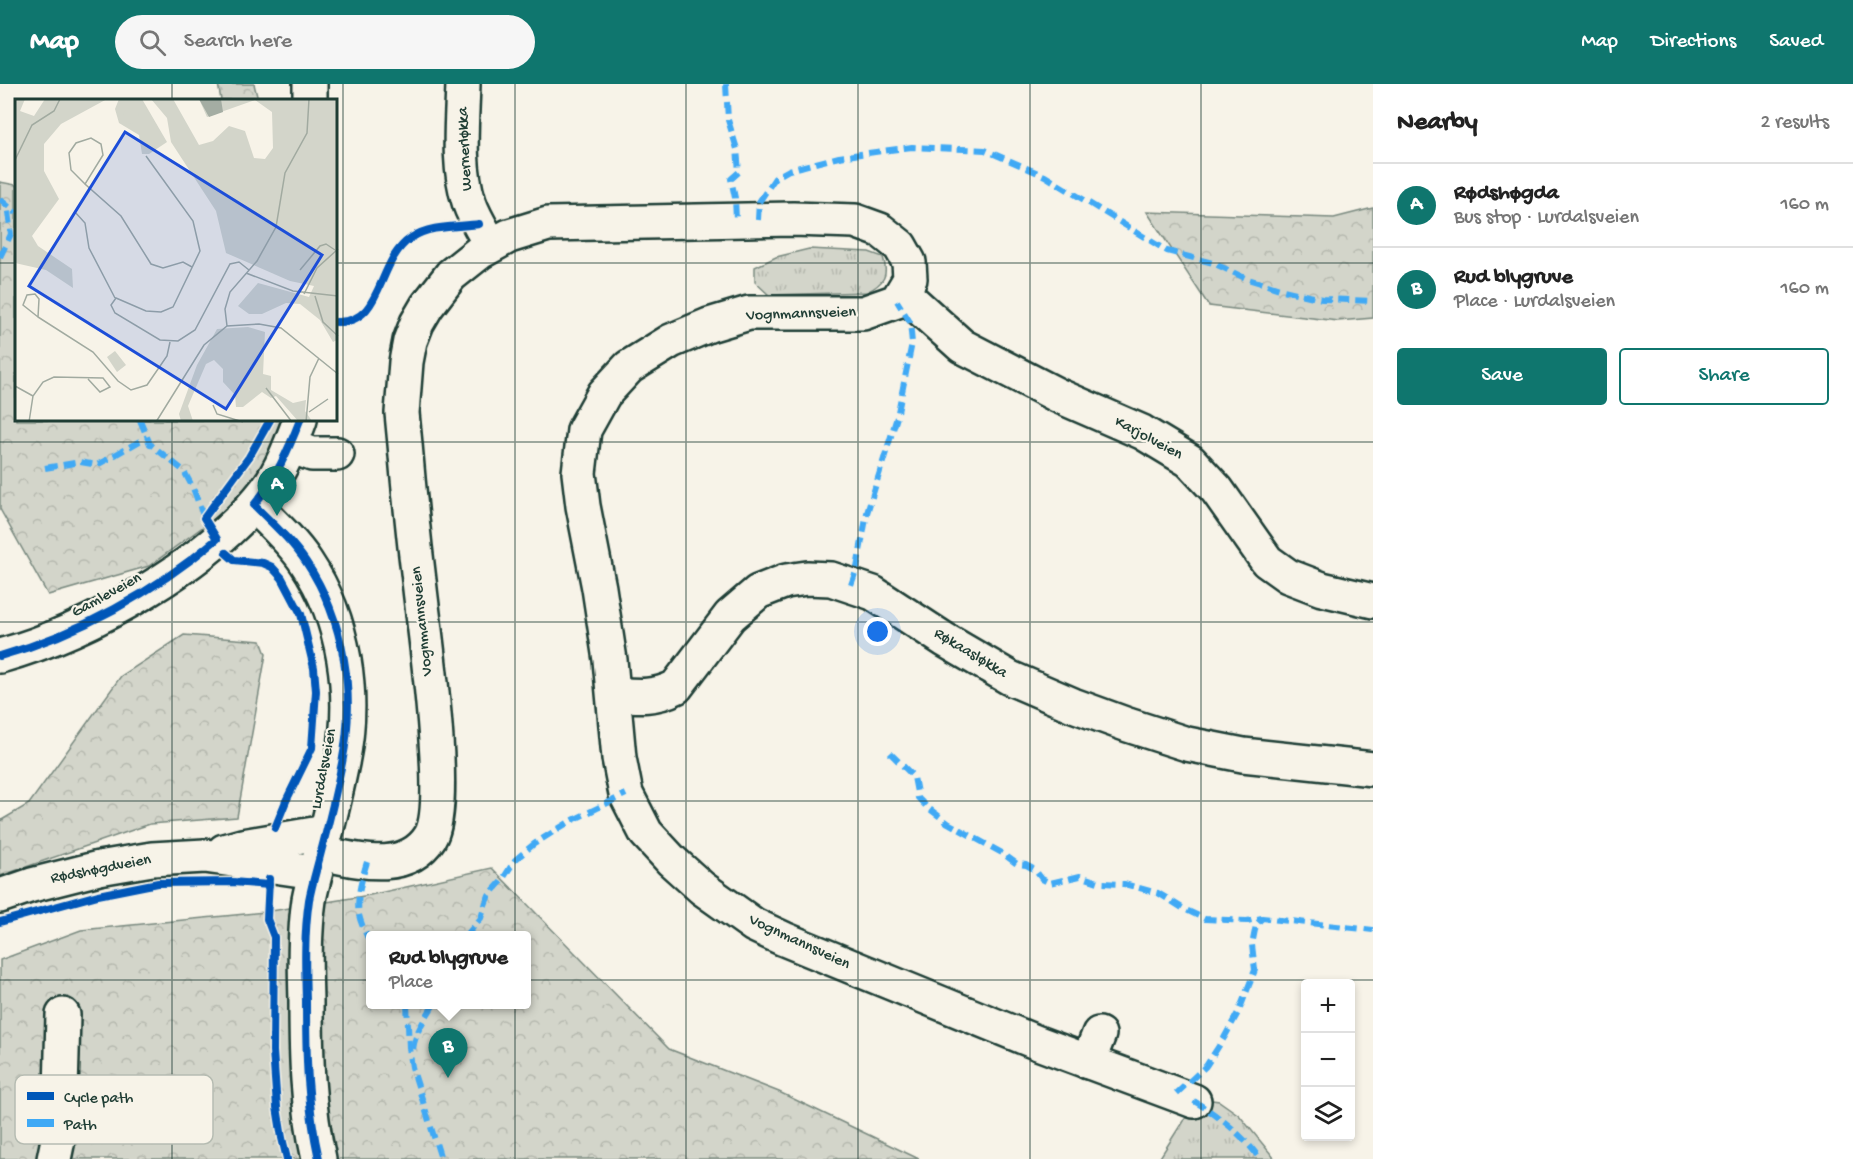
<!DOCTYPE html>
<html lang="en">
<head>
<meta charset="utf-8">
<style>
  :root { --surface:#fff; --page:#f6f6f6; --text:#222; --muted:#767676; --line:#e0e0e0; --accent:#0f766e }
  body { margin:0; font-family:"Gochi Hand",sans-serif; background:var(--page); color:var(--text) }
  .controls { position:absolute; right:18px; bottom:18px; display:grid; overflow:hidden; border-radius:6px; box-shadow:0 3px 9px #0003 }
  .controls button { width:54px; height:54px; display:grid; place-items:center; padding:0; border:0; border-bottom:2px solid var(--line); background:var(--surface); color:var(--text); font:30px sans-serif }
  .you { position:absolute; left:878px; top:548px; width:21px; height:21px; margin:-15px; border:4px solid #fff; border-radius:50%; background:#1a73e8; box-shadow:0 0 0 9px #1a73e833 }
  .badge { display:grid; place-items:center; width:39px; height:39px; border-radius:50%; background:var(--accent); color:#fff; font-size:20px; font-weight:700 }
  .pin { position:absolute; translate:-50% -50px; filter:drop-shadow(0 2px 3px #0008) }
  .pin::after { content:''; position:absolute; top:32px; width:21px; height:18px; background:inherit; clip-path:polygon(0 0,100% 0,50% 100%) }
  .popup { position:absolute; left:366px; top:847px; width:165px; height:78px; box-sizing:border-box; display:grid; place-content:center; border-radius:6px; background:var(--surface); filter:drop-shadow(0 2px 4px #0005); font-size:20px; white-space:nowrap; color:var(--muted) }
  .popup b { font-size:22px; color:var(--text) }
  .popup::after { content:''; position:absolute; left:50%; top:100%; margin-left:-12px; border:12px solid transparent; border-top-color:var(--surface) }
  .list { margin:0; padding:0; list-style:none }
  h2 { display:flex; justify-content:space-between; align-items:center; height:78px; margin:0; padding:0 24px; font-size:26px }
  h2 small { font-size:20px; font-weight:400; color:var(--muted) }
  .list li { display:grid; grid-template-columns:39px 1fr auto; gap:18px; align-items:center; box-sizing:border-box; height:84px; padding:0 24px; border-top:2px solid var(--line) }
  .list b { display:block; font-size:22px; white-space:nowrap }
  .list p { margin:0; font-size:20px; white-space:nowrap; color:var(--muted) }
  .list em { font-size:20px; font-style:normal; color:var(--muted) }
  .actions { display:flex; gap:12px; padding:18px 24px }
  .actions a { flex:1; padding:14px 0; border:2px solid var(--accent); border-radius:6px; text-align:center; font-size:21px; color:var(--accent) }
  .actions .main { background:var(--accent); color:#fff }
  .icon { flex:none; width:33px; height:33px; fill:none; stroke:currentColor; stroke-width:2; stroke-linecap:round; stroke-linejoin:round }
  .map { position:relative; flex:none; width:1373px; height:1075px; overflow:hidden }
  header { display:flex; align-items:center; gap:36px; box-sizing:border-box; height:84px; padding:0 30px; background:var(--accent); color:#fff }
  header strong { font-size:28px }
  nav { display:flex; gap:33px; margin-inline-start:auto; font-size:21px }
  .search { width:420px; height:54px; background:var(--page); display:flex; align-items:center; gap:15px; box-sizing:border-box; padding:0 21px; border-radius:33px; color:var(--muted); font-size:22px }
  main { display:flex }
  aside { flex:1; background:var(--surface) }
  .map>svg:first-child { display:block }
  .grass { fill:url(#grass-tufts); stroke:#79897f; stroke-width:1.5 }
  .forest { fill:url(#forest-crowns); stroke:#79897f; stroke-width:1.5; fill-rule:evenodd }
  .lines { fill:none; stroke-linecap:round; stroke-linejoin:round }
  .minor-casing { stroke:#1f3d34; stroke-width:38 }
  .major-casing { stroke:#1f3d34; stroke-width:38 }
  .minor { stroke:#f7f3e8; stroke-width:33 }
  .major { stroke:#f7f3e8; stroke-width:33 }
  .quiet { stroke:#3fa9f5; stroke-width:6; stroke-dasharray:12 6; stroke-linecap:butt }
  .cycleway-casing { stroke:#f7f3e8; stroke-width:11 }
  .cycleway { stroke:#0057b8; stroke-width:8 }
  .grid { fill:none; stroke:#1f3d34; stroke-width:1.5; stroke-opacity:0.55 }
  .labels { text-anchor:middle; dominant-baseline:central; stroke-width:4.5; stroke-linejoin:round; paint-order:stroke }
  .street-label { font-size:16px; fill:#1f3d34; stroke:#f7f3e8 }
  .inset-road { fill:none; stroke:#a1aaa0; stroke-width:1.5 }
  .view { fill:#1d4ed8; fill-opacity:0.15; stroke:#1d4ed8; stroke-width:3 }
  .inset-edge { fill:none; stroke:#1f3d34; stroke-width:3 }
  .key { fill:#f7f3e8; stroke:#b6bcb2; stroke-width:1.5 }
  .key-label { font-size:16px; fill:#1f3d34 }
</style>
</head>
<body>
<header>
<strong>Map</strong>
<div class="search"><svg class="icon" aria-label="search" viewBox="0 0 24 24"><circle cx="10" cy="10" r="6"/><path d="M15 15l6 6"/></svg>Search here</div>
<nav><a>Map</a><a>Directions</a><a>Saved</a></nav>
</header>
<main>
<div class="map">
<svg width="1373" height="1075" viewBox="0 0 1373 1075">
  <defs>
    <pattern id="grass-tufts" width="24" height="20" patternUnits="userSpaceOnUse" patternTransform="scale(1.5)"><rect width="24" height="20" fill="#d3d5ca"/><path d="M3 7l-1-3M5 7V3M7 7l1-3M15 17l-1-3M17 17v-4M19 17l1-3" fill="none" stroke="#b5b8ae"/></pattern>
    <pattern id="forest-crowns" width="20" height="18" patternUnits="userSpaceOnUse" patternTransform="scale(1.5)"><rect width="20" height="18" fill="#d3d5ca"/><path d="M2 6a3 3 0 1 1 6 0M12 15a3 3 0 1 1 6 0" fill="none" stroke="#b5b8ae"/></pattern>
  </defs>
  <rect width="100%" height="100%" fill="#f7f3e8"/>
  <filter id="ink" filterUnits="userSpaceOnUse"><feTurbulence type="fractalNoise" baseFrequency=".0167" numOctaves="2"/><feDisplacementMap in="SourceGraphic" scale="12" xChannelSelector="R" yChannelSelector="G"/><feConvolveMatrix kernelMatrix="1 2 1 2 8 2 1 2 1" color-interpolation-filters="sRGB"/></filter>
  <g filter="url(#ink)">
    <g class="grass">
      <path d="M809,165L869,168L883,173C889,192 884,199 867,208L769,211L755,198V183L776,173Z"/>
      <path d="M1205,1015L1219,1017L1239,1031L1275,1075H1159L1183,1037Z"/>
    </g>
    <g class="forest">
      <path d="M218,0H254L258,16H221Z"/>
      <path d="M0,98L16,101V336H293L295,376L149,482L48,511L0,425Z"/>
      <path d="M1373,124V234L1338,237L1209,222L1147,128L1334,134Z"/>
      <path d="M184,551L261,557L266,570L237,733L150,740L0,792V737L29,720L121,592Z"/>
      <path d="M492,784L669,965L779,1008L919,1075H0V876L81,846L265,828L370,811ZM370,852H526V920H370Z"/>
    </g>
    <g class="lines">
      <defs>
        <g id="minor">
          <path d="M463,0C462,38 457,81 469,118C474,133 483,147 491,161"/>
          <path d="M903,209L962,262L1057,311L1142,348L1190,377L1217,406L1267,477L1288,492L1322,505L1373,517"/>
          <path d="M291,362L312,370H337"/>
          <path d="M615,610C638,612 654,614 676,603L730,532L758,508L786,497L807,494L831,495L873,509L945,556L1010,594L1073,621L1128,641L1187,660L1243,671L1373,685"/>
          <path d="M224,767L242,762L326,748"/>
          <path d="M321,769C356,776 406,791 430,753C450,720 425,550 420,505C414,457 409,408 405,360L402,329L406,278L410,257L417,239L427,222L451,191L480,168L509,152L548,140L793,135L855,137L880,146L900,162L909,178L910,195L897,217L863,229H749L709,241L671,257L629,283L604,310L584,346L579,389L583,422L599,504L610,576L619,674L626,710L646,749L672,777L702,804L754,841L784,855L1038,959L1194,1017"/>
          <path d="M0,812L32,801L99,784L152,775L205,772L315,788"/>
          <path d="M1088,978L1099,950"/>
          <path d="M54,1075L60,1046L63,931"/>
        </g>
        <g id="major">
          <path d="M310,0V16"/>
          <path d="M254,421C272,439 292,457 306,478C345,536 356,612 342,679C336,709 329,738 321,768C317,784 312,800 309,816C304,850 305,883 306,917C306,970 307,1022 319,1075"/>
          <path d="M0,572C90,547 209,480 267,405C282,385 291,360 300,336"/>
        </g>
      </defs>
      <use href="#minor" class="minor-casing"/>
      <use href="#major" class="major-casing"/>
      <use href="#minor" class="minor"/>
      <use href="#major" class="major"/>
      <g class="quiet">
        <path d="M726,0L728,36L737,65L739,88L731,95L735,114L736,136"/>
        <path d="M0,115L16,129"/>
        <path d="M758,136L759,118L775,94L789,86L839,73L912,63L985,66L1045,92L1167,167L1213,179L1245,194L1283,206L1322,215L1373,217"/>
        <path d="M0,173L11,150L7,121"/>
        <path d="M140,336L150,360L184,387L193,404L204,434"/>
        <path d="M45,384L80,378L97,381L147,353"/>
        <path d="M851,501L857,484L867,429L897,333L912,259L910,238L897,217"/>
        <path d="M890,669L914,693L918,714L927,723L948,739L1002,769L1017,780L1026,781L1035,786L1042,795L1050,799L1080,792L1101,799L1124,800L1158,809L1184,825L1205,835L1247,837L1262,834L1373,846"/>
        <path d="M367,778C362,794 356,814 359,831C361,840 366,850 370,858"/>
        <path d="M466,852L481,834L485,821L489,811L501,798L515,776L534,760L569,738L626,710"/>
        <path d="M407,920L409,964L412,983L441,1075"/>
        <path d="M413,965C416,946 424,937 434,920"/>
        <path d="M1176,1010L1206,982L1224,954L1239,927L1255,886L1252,861L1256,841L1262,834"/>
        <path d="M1194,1017C1220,1033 1242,1050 1260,1075"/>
      </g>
      <defs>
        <g id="cycleway">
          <path d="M336,238C384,240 376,177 411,154C430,141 457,143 479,140"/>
          <path d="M300,336C288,367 276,394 254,421C272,439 292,457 306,478C345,536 356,612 342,679C336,709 329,738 321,768C317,784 312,800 309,816C304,850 305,883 306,917C306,970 307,1022 319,1075"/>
          <path d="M226,469L234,476L263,479L272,483L282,494L301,530L314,584L316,607L312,664L286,717L275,744"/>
          <path d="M0,572C79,550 154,508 217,455L204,434L249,373L270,336"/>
          <path d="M269,795L267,835L274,853L273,967L277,1023L282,1054L287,1075"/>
          <path d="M0,838L98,811L158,799L233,798L269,801"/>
        </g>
      </defs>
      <use href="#cycleway" class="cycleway-casing"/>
      <use href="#cycleway" class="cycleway"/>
    </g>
  </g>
  <path class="grid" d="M172,0V16M343,0V1075M515,0V1075M686,0V1075M858,0V1075M1030,0V1075M1201,0V1075M0,179H16M336,179H1373M172,336V1075M0,358H1373M0,538H1373M0,717H1373M0,896H1373"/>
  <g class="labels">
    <g class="street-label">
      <text transform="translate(466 65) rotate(-93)">Wernerløkka</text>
      <text transform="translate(801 231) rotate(-2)">Vognmannsveien</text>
      <text transform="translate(1148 355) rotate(28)">Karjolveien</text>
      <text transform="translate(107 512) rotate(-29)">Gamleveien</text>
      <text transform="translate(423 537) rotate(-96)">Vognmannsveien</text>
      <text transform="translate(970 570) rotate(31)">Røkaasløkka</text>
      <text transform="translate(325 685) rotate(-79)">Lurdalsveien</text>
      <text transform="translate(101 786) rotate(-11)">Rødshøgdveien</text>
      <text transform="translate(799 859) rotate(25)">Vognmannsveien</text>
    </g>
  </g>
  <g transform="translate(15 15)">
    <rect width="322" height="322" fill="#f7f3e8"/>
    <path d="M104,0H127L152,43L134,55H127L124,36L104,24L100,10Z" fill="#d3d5ca"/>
    <path d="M0,0H10L5,12L19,17L30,0H92L46,25L29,45V72L44,100L17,137L23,147L57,170L58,189L31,171L0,164ZM136,0H158L184,46L198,42L214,27L230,32L239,59L250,60L258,49L257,13L240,1L192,18L184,0H322V241L318,243L305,221L285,205L271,204L247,215H234L223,207L243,184L294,198L299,187L275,182L211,154L201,112L156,43L152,19ZM233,228L250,233L248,275L256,277V291L278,304L291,301L290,312L297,322H283L261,297L256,299L247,293L228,308H221L220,296L208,283V270L199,261L191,265L173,307L178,322H166L164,315L182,266L202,230Z" fill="#d3d5ca"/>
    <path d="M108 17a8 8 0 1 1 16 0a8 8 0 1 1-16 0ZM100,252L111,266L102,273L92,258Z" fill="#d3d5ca"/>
    <path d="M184,0H206L208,13L194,18Z" fill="#a4ada3"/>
    <path class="inset-road" d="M131,57L178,122L185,152L158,208L146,213L131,212L101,199L96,206L100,214L145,241L163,242L180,231L215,165L224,163L234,171M0,61L17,26L39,12L45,0M70,85L56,71L54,54L61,44L76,39L86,45L88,56L70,85L106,117L136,165L148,169L168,163L177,168M60,113L70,124L74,149L100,199M285,171L305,147L311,145L320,151M231,174L278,192L323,197M289,195L302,169L323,150M300,197L308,223L323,237M23,218L8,206L12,196L20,195L24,200L23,218L78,253L103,282L116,291L132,286L152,257L155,243M212,227L210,210L215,193L242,162L261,128L270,74L292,34L294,0M0,287L18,297M251,289L277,323M198,306L202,315L228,323M294,313L313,300M14,323L18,297L28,283L39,278L88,279L95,288L85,293L73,280M141,323L189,246L212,227L244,225L266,229L323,275M291,323L295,278L304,259"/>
    <path class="view" d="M110,33L307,156L211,310L14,187Z"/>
    <rect width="322" height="322" class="inset-edge"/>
  </g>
  <rect x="15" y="991" width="198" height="69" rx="9" class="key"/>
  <rect x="27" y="1008" width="27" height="8" fill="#0057b8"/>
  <rect x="27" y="1035" width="27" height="8" fill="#3fa9f5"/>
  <g class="key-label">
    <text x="64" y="1018">Cycle path</text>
    <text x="64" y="1045">Path</text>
  </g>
</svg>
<div class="controls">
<button>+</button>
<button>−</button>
<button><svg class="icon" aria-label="layers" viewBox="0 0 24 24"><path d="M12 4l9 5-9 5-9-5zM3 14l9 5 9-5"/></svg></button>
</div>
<div class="you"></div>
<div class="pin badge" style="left:277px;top:432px">A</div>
<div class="pin badge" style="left:448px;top:994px">B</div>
<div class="popup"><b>Rud blygruve</b>Place</div>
</div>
<aside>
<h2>Nearby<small>2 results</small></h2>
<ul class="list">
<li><span class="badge">A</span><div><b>Rødshøgda</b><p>Bus stop · Lurdalsveien</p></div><em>160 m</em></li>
<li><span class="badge">B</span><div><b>Rud blygruve</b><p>Place · Lurdalsveien</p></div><em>160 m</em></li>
</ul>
<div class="actions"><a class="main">Save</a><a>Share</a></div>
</aside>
</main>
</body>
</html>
